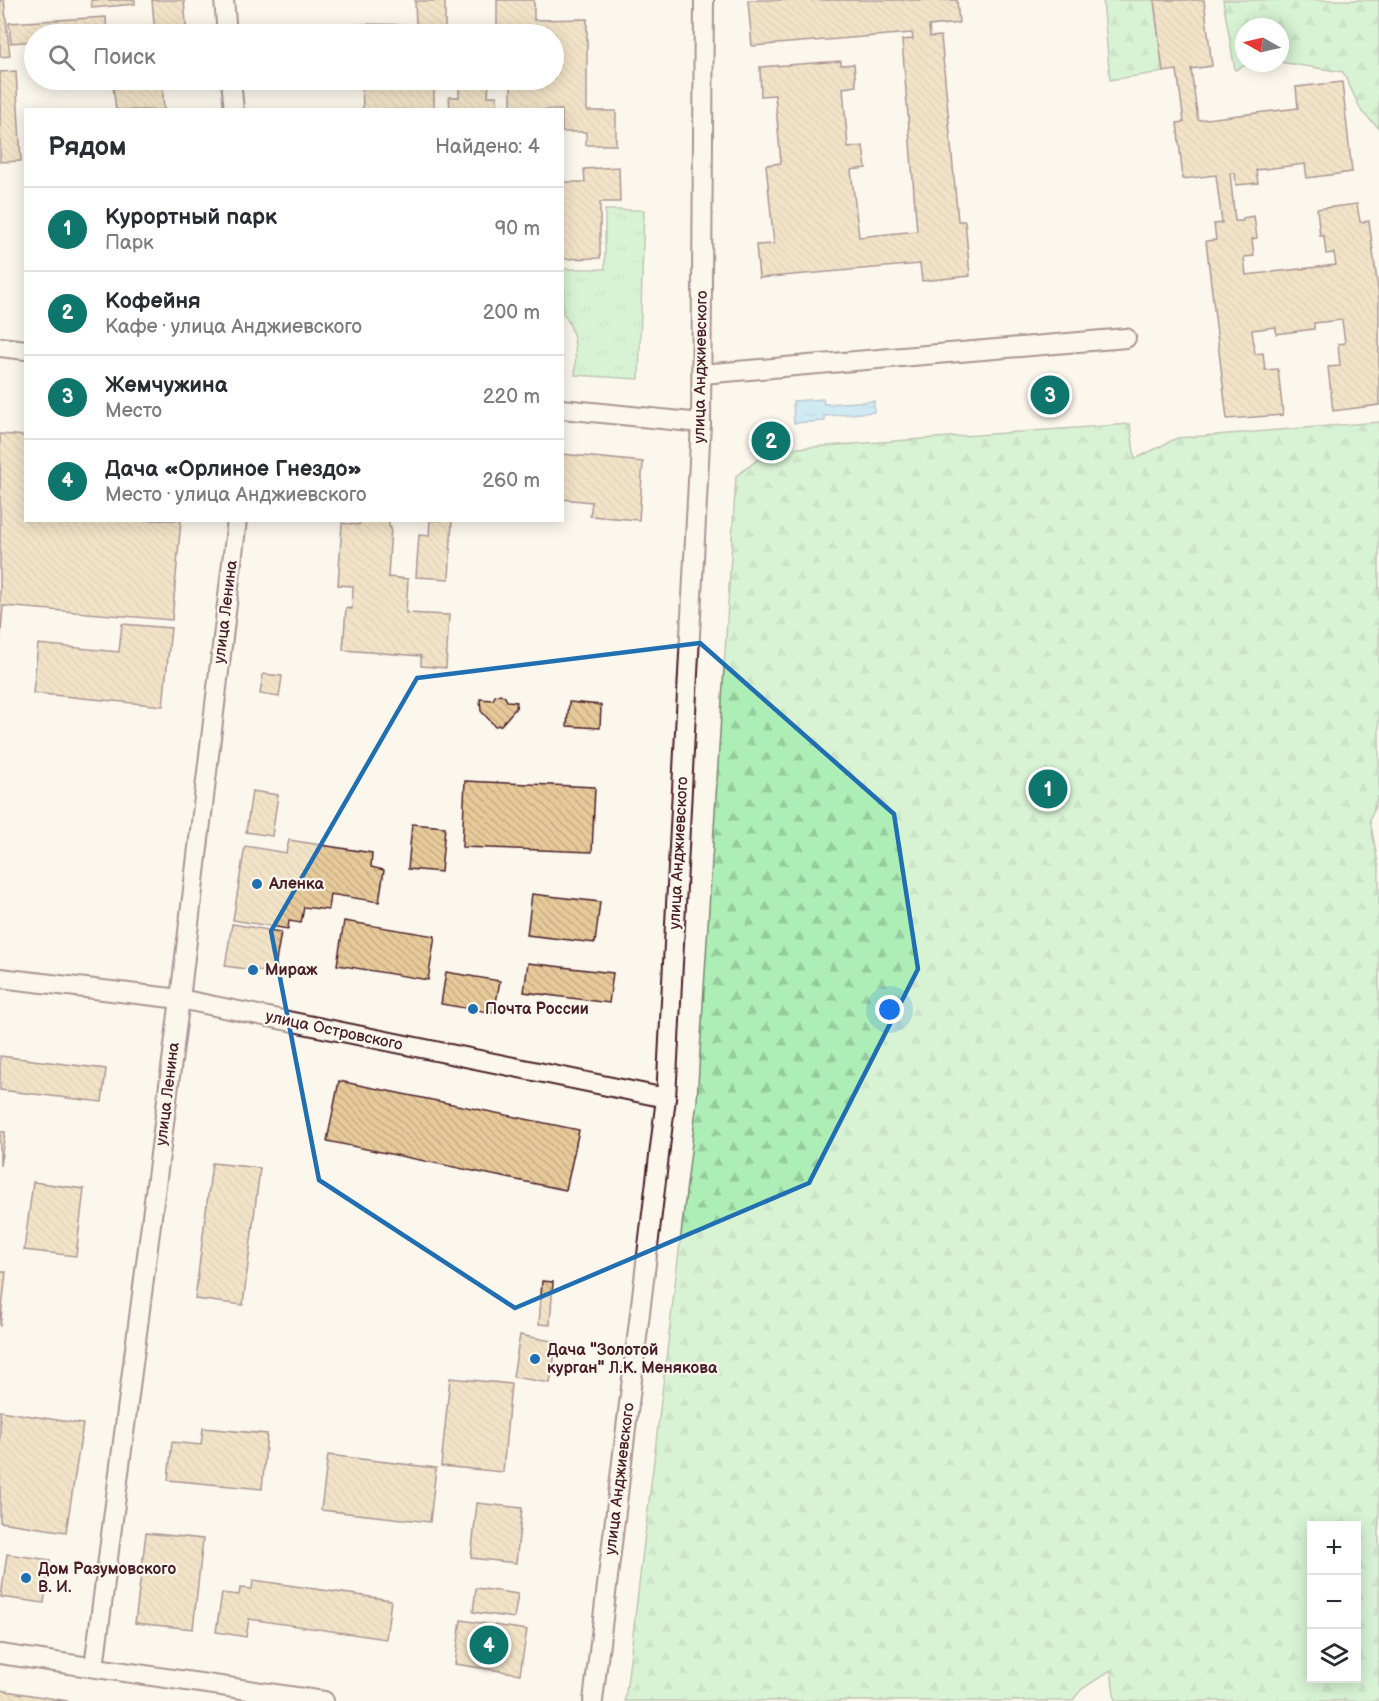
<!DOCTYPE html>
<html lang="ru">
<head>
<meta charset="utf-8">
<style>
  :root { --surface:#fff; --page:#f7f7f7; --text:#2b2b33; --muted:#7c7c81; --line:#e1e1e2; --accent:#0f766e }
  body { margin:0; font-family:"Balsamiq Sans",sans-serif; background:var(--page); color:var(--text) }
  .controls { position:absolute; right:18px; bottom:18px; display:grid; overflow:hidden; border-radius:0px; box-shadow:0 3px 15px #0003 }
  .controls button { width:54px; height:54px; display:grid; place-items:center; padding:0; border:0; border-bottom:2px solid var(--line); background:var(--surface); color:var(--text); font:30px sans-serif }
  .compass { position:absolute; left:1235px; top:18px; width:54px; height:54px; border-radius:50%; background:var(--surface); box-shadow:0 3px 15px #0003; rotate:278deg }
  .you { position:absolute; left:890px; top:1010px; width:21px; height:21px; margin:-15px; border:4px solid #fff; border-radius:50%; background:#1a73e8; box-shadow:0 0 0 9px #1a73e833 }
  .badge { display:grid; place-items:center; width:39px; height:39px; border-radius:50%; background:var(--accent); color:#fff; font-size:20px; font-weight:700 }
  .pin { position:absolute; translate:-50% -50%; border:3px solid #fff; box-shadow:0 2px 6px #0006 }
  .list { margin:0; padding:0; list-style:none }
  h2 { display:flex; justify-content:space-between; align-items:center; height:78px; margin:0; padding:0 24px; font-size:26px }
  h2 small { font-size:20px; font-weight:400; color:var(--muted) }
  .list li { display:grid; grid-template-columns:39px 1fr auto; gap:18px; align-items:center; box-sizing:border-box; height:84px; padding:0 24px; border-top:2px solid var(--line) }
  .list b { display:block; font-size:22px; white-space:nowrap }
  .list p { margin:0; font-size:20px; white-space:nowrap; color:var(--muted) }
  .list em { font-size:20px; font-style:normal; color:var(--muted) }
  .icon { flex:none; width:33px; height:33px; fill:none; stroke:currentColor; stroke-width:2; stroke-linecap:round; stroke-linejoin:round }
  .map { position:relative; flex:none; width:1379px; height:1701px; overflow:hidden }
  .search { position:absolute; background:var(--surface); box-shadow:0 3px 15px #0003; left:24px; top:24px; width:540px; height:66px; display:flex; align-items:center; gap:15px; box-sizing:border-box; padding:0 21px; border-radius:33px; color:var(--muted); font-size:22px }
  .panel { position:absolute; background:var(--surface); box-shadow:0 3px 15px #0003; left:24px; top:108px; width:540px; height:414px; border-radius:0px }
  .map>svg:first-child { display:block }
  .grass { fill:url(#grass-tufts); stroke:#7c8670; stroke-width:1.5 }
  .forest { fill:url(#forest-firs); stroke:#7c8670; stroke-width:1.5; fill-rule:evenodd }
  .water { fill:url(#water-ripples); stroke:#798fa8; stroke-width:1.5 }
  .building { fill:url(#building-back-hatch); stroke:#4a1f2b; stroke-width:1.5 }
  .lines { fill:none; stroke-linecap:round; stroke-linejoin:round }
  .street-casing { stroke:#4a1f2b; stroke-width:22 }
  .street { stroke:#fbf7ec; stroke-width:18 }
  .marked { fill:none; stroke:#1f6fb2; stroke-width:4.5; stroke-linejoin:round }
  .poi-dot { fill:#1f6fb2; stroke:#fbf7ec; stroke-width:2 }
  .labels { text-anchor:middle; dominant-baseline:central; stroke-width:4.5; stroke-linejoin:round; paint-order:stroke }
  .street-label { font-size:16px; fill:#4a1f2b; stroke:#fbf7ec }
  .poi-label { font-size:16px; font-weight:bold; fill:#4a1f2b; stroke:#fbf7ec; text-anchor:start }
</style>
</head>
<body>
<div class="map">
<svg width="1379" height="1701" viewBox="0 0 1379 1701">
  <defs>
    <pattern id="grass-tufts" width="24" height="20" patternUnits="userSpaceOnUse" patternTransform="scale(1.5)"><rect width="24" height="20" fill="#adedb6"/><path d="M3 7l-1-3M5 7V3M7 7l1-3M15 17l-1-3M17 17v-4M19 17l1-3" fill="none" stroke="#96cb9d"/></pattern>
    <pattern id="forest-firs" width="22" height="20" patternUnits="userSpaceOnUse" patternTransform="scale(1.5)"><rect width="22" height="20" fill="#adedb6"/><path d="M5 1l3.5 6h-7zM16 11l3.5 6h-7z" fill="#96cb9d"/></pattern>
    <pattern id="water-ripples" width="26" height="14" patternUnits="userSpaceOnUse" patternTransform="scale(1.5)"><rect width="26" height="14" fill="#99dafb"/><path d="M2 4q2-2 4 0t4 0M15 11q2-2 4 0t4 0" fill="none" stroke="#85bbd7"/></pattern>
    <pattern id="building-back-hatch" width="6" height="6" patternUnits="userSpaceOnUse" patternTransform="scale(1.5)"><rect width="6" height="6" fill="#e6ca9a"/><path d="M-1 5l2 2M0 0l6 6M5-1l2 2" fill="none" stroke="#c7ad85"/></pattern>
  </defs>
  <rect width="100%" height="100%" fill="#fbf7ec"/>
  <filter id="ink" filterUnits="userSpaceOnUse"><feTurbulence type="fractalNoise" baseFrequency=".0167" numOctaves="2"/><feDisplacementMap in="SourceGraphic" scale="12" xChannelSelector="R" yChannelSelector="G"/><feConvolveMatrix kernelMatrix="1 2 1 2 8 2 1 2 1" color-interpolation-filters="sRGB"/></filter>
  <g filter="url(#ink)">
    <path class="grass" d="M605,210H644L639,379L575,375C576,354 577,331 563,313V269H605Z"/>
    <g class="forest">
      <path d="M1103,0H1154L1163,72L1110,80Z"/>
      <path d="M1223,0H1379V128L1362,112L1343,72L1280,62V27H1244V63H1251L1235,70Z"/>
      <path d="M1379,422V794L1370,820L1379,869V1701H1115L1111,1670L1082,1689L1072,1701H625L697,1101L736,476L771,450L1130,424L1135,459L1177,438ZM1312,1526H1356V1678H1312Z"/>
    </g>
    <path class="water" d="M823,399L824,404L874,401V412L824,416L825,421L794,423L793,401Z"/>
    <g class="building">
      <path d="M0,0H4L10,56L0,57Z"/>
      <path d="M91,0H135V4L92,8Z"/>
      <path d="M152,0H184L187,34H155Z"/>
      <path d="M497,0H534V20L587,19V111H616V145H586V132H562V110H511V80H554V34H497Z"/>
      <path d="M748,0H957L959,23L929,26L930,37L941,36L958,221H965L970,276L922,281L920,264L759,278L756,245L774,244L766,165L781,163L775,95L761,96L760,67L841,61V65L854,64L856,86L843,88L848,148L863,146L866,168L851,170L859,237L917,231L902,40L913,39L912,33L752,46Z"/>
      <path d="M1154,0H1204L1212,66L1191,69L1198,120L1298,108L1296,87L1342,82L1352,172L1307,178L1305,164L1256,170L1258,183L1236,185L1235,173H1230L1235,221H1243V218L1254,216L1257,238L1252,239L1254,256L1244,257L1246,275L1336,265L1334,253L1326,254L1324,236H1320L1317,209L1357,204L1360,222L1369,221L1379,297V405L1333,411L1328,367L1340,366L1338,344L1345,343L1342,320L1314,323V329L1276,334V327L1252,330L1255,354L1263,353L1265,370L1278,369L1283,415L1227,419L1206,241L1216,240L1214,224L1222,223L1216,175L1183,179L1177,123L1184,122L1177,70L1163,72Z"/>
      <path d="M415,1H445V34H361V24L416,25Z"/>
      <path d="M106,17L107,34H34V41L11,43L9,23Z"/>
      <path d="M16,71L21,161L0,162V72Z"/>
      <path d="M362,80H434V110H363Z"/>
      <path d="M162,81L164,110H116L113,86Z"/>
      <path d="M489,84L488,96H497L498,110H450L449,97H459V86Z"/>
      <path d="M619,167L620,202H600V258L562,259V182H585L584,169Z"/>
      <path d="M0,434L26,436V520H181L172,620L3,606L0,645Z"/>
      <path d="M562,454L643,462L639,520L590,516L592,502L562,499Z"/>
      <path d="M359,520H389V527H391L388,577L408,579L406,613L449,615L446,668L421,666V656L343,650L346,608L352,609L353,586L338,585L342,523L359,525Z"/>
      <path d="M430,520H452L449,579L416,577L419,535L429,536Z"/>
      <path d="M122,624L171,628L163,706L33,693L38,644L119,652Z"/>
      <path d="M263,674L282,676L279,697L260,694Z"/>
      <path d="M500,694L505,697L507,701L517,702L516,708L501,725L495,726L481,711L480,699L493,700L495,696Z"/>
      <path d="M569,702L601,705L600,728L567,726Z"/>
      <path d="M465,781L595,787L592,852L462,847Z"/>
      <path d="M252,791L278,795L272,836L246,832Z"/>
      <path d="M412,824L445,827L441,872L408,869Z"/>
      <path d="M289,840L372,853L371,867L384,870L379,902L330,894L328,910L304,907L301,923L289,921L288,929L233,920L245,846L286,853Z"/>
      <path d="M532,894L600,902L595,943L527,935Z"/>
      <path d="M344,921L435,936L428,980L337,965Z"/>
      <path d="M232,924L281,932L274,973L225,966Z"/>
      <path d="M528,963L613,973L609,1003L524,992Z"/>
      <path d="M446,972L500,981L494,1013L441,1004Z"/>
      <path d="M0,1056L106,1069L102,1102L0,1090Z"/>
      <path d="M339,1081L579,1130L566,1190L327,1141Z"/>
      <path d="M0,1132H5L0,1166Z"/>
      <path d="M212,1163L260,1168L243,1305L195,1299Z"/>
      <path d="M33,1182L84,1189L76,1256L24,1250Z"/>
      <path d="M0,1272H6L0,1327Z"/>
      <path d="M542,1281L553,1282L550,1325L539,1324Z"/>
      <path d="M520,1335L557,1342L550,1383L513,1377Z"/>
      <path d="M450,1378L511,1384L503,1472L441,1466Z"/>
      <path d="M0,1411L83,1424L66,1532L0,1522Z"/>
      <path d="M203,1428L267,1434L262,1489L168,1480L172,1442L201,1445Z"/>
      <path d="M328,1455L436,1468L430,1522L321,1510Z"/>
      <path d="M477,1503L522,1508L516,1563L471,1558Z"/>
      <path d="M146,1533L203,1539L193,1629L135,1623Z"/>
      <path d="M7,1554L50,1560L44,1603L1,1597Z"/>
      <path d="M253,1580L391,1600L386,1639L249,1619L246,1637L216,1632L222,1593L239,1595L240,1588L252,1589Z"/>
      <path d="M476,1588L518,1594L514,1618L473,1612Z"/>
      <path d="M461,1620L527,1630L520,1674L455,1664Z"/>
      <path d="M0,1690L68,1701H0Z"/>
    </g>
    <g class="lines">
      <defs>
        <g id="street">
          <path d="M224,0L227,34"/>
          <path d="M231,80L234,110"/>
          <path d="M0,347L26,350"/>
          <path d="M702,374L1126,338"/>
          <path d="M562,409L701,423"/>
          <path d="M0,978L180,999L666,1098"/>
          <path d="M0,1654L324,1701"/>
          <path d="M94,1667L180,999L237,520"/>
          <path d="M593,1701L666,1098L701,423L704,0"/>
        </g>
      </defs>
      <use href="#street" class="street-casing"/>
      <use href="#street" class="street"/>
    </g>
  </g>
  <path d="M0 0H1379V1701H0ZM700,643L894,814L918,969L809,1183L515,1308L319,1180L271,931L417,678Z" fill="#fbf7ec" fill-opacity=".55" fill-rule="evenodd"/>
  <path class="marked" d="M700,643L894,814L918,969L809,1183L515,1308L319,1180L271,931L417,678Z"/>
  <g class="poi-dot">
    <circle cx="257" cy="884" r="6"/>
    <circle cx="253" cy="970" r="6"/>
    <circle cx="473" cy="1009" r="6"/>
    <circle cx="535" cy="1359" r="6"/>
    <circle cx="26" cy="1578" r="6"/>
  </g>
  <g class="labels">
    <g class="street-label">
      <text transform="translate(701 367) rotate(-89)">улица Анджиевского</text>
      <text transform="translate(226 612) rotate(-83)">улица Ленина</text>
      <text transform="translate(679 853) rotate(-87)">улица Анджиевского</text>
      <text transform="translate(334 1031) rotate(12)">улица Островского</text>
      <text transform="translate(168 1094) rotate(-83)">улица Ленина</text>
      <text transform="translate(620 1479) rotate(-83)">улица Анджиевского</text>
    </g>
    <g class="poi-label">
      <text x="269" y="884">Аленка</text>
      <text x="265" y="970">Мираж</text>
      <text x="485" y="1009">Почта России</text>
      <text x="547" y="1350">Дача "Золотой<tspan x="547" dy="18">курган" Л.К. Менякова</tspan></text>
      <text x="38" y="1569">Дом Разумовского<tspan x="38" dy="18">В. И.</tspan></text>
    </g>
  </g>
</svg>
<div class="controls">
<button>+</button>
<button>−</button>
<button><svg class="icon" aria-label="layers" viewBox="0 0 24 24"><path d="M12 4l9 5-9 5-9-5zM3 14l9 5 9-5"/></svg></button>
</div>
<svg class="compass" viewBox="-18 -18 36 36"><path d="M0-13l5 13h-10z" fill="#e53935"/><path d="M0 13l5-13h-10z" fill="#7c7c81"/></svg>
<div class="you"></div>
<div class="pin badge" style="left:1048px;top:789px">1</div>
<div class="pin badge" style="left:771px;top:441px">2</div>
<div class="pin badge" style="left:1050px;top:395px">3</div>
<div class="pin badge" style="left:489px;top:1645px">4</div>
<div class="search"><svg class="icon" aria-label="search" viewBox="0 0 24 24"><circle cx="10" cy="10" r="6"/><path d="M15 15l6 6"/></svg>Поиск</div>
<section class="panel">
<h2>Рядом<small>Найдено: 4</small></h2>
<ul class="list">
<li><span class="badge">1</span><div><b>Курортный парк</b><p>Парк</p></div><em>90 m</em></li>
<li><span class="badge">2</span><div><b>Кофейня</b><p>Кафе · улица Анджиевского</p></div><em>200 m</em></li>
<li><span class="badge">3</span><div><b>Жемчужина</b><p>Место</p></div><em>220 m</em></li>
<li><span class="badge">4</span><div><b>Дача «Орлиное Гнездо»</b><p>Место · улица Анджиевского</p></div><em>260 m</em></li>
</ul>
</section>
</div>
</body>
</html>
